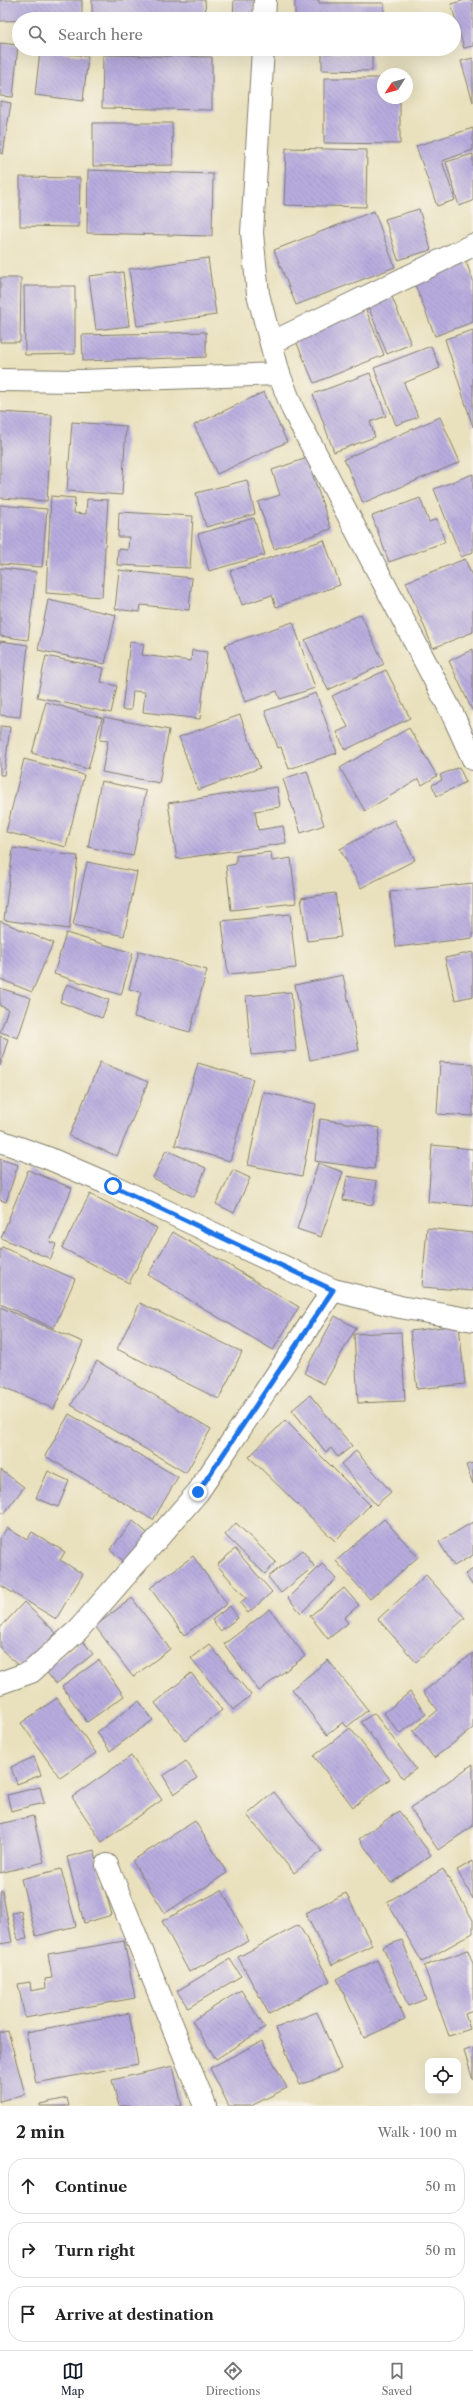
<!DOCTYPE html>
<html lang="en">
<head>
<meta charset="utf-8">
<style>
  :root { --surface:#fff; --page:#f6f6f6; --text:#222; --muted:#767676; --line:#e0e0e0; --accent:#111827 }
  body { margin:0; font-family:"Libre Caslon Text",serif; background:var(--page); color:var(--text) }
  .controls { position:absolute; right:12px; bottom:12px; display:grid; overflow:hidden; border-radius:8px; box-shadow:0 4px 16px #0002 }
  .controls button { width:36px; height:36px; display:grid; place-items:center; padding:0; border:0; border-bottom:1px solid var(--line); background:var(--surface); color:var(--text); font:20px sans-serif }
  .compass { position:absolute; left:377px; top:68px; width:36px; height:36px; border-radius:50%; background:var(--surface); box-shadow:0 4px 16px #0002; rotate:234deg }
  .stop { position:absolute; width:12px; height:12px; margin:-9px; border:3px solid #1a73e8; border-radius:50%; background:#fff }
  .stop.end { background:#1a73e8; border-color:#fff; box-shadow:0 1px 4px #0008 }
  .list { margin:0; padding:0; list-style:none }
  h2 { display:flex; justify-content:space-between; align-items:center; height:52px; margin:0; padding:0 16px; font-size:17px }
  h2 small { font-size:13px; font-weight:400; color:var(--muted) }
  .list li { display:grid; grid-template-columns:26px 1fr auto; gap:12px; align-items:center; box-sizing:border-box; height:56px; margin:0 8px 8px; padding:0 8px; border:1px solid var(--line); border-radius:16px }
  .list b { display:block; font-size:15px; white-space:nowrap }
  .list em { font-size:13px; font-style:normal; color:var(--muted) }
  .icon { flex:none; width:22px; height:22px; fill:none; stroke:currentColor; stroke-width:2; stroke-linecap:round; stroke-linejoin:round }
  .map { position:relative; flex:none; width:473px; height:2106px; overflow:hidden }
  .search { position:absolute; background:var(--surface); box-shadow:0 4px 16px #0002; left:12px; right:12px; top:12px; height:44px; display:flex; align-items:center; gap:10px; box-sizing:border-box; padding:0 14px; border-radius:22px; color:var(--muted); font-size:15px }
  .sheet { height:244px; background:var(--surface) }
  nav { display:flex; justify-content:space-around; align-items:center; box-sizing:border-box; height:56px; border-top:1px solid var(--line); background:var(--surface); font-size:11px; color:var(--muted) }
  nav a { display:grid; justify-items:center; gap:2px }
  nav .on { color:var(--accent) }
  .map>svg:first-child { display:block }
  .building { fill:url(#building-back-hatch) }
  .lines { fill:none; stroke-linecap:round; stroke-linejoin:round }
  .minor-casing { stroke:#827e6d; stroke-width:24 }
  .minor { stroke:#fff; stroke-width:22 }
  .route { stroke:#1a73e8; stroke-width:5 }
</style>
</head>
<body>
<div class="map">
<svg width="473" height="2106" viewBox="0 0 473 2106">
  <defs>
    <pattern id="building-back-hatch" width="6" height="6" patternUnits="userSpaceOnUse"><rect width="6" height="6" fill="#b7acde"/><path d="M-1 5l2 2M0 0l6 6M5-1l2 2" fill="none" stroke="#9d93be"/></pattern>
  </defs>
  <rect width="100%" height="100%" fill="#f7f3e8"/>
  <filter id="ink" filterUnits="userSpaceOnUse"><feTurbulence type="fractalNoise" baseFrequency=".025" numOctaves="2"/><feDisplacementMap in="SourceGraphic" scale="8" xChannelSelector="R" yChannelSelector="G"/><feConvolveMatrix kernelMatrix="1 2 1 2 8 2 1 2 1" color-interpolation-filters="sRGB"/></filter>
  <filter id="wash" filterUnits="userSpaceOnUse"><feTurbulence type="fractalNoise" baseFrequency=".012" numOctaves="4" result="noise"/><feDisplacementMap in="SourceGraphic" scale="16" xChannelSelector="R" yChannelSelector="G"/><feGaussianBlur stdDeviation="0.9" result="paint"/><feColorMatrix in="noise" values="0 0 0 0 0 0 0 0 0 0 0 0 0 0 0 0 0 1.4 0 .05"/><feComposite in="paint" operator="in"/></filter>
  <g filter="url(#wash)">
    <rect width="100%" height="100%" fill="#e9e1be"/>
    <g id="blocks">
      <g class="building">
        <path d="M0,0H82V19L0,21Z"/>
        <path d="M92,0H205L206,19H92Z"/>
        <path d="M234,0H254L253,19H233Z"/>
        <path d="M295,0H319V3H384V19H295Z"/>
        <path d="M465,0H473V46L464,48L451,4Z"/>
        <path d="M0,43L18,45L13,97L0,96Z"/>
        <path d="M295,49H384V52L295,51Z"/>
        <path d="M40,51L88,56L83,101L35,95Z"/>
        <path d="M322,53L372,54V71L322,70Z"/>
        <path d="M103,55L212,57V110L102,108Z"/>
        <path d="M473,58V102L461,61Z"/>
        <path d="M324,78H383V98H400V144L324,143Z"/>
        <path d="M0,101L11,103L3,154L0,153Z"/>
        <path d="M93,123H172L173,165L93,166Z"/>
        <path d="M473,128V150L442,161L455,200L437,206L416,146Z"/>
        <path d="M286,148L367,150L366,207L284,205Z"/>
        <path d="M473,154V201L459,206L446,162Z"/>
        <path d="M88,170L213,174L212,236L87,233Z"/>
        <path d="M20,177L80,178L79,227L20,226Z"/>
        <path d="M419,209L431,250L398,260L385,219Z"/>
        <path d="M374,211L395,267L296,305L274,250Z"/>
        <path d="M464,257L473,280V322L435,336L412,277Z"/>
        <path d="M208,258L216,315L137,326L129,269Z"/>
        <path d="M123,272L129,326L96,330L89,276Z"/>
        <path d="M0,278H21L20,342H0Z"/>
        <path d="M24,286H75V354L25,355Z"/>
        <path d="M392,297L411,344L387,354L368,306Z"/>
        <path d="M364,305L384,355L314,383L293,334Z"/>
        <path d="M473,330V427L445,339Z"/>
        <path d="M206,332V357L83,361L82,335Z"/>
        <path d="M431,346L440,368L404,383L418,417L396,425L374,368Z"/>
        <path d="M370,373L386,416L370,422L375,437L334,452L313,394Z"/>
        <path d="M264,392L287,442L217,474L194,425Z"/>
        <path d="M0,412L52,415L47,501L0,498Z"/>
        <path d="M440,417L460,462L363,503L344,459Z"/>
        <path d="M72,422L126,426L122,495L67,491Z"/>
        <path d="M307,458L331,529L274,549L258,502L280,495L272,470Z"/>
        <path d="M473,474V552L461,557L434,489Z"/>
        <path d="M247,480L255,514L206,527L196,493Z"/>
        <path d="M51,496L75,498L74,513L86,514L87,499L108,500L102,597L46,593Z"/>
        <path d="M420,498L429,522L437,519L445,542L389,562L372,516Z"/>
        <path d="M0,505L47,509L42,567L0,564Z"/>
        <path d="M119,512L193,516L190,568L117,565L118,549L128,550L129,537H118Z"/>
        <path d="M254,518L265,555L209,571L198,534Z"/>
        <path d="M324,540L340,585L276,607L272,595L242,605L230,571Z"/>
        <path d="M465,559L473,579V632L433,648L406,582Z"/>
        <path d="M0,568L36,572L28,640L0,636Z"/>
        <path d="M119,570L192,578L189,610L141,605L140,612L115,609Z"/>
        <path d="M48,600L116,615L105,664L38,650Z"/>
        <path d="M361,614L384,664L328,690L305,640Z"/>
        <path d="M293,622L315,688L280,699L277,691L245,702L225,645Z"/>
        <path d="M0,641L28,645L20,717L0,715Z"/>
        <path d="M130,642L144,644L142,655L191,661L192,650L207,652L200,719L143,712L145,692L133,691L131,710H122Z"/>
        <path d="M473,649V712L449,661Z"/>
        <path d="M46,656L104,668L101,682L117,686L111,713L37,697Z"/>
        <path d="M386,670L410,718L345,750L337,732L348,727L332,696Z"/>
        <path d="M316,693L337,753L289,769L281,747L278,748L265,711Z"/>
        <path d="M46,702L102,718L88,769L32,753Z"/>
        <path d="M240,715L260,768L198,790L179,737Z"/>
        <path d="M104,717L169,730L159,783L102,772L108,741L100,740Z"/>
        <path d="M0,726L10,727L4,775H0Z"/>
        <path d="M409,728L437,776L422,785L419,779L365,811L340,768Z"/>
        <path d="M24,759L84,775L66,847L6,832Z"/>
        <path d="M459,767L466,782L437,796L432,785L442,780L440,775Z"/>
        <path d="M307,771L324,825L301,833L283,779Z"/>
        <path d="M101,781L146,791L133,856L88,847Z"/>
        <path d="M277,787L280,807L255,811L258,830L283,826L286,843L177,859L168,803Z"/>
        <path d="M394,820L415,860L361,888L340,849Z"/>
        <path d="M13,848L78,856L69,929L4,920Z"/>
        <path d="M271,852L272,861L291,858L296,903L231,910L226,866L236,864V856Z"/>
        <path d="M87,862L137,872L124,936L73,925Z"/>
        <path d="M473,883V938L396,947L390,892Z"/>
        <path d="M335,893L341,937L307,941L301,898Z"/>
        <path d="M290,914L296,968L228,974L222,921Z"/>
        <path d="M0,921L53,943L32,992L0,979Z"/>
        <path d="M66,933L133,953L121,995L54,974Z"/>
        <path d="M139,951L207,970L190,1032L134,1017L141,992L129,989Z"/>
        <path d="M473,952V996L455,1000L445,958Z"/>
        <path d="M343,975L359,1050L310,1060L295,985Z"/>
        <path d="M67,984L109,1000L102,1018L60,1002Z"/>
        <path d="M0,988L31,998L18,1038L0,1032L8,1009L0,1006Z"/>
        <path d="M291,992L296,1051L251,1055L246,996Z"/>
        <path d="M0,1036L8,1039L0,1066Z"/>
        <path d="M100,1062L148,1082L117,1156L69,1136Z"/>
        <path d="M440,1062L473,1064V1116L437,1114Z"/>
        <path d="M198,1063L253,1079L230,1161L175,1145Z"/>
        <path d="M263,1092L316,1104L302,1176L248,1165Z"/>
        <path d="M320,1119L380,1128L374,1169L315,1161Z"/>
        <path d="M432,1145L473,1149V1206L428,1202Z"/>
        <path d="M166,1150L206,1168L194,1197L153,1178Z"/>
        <path d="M0,1159L18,1165L6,1202L0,1200Z"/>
        <path d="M318,1163L343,1172L321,1237L297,1229Z"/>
        <path d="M28,1170L72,1188L50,1242L56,1244L51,1259L1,1238Z"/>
        <path d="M233,1170L250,1178L234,1213L216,1204Z"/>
        <path d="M347,1176L377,1181L373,1205L343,1200Z"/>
        <path d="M90,1194L157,1228L129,1283L62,1248Z"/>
        <path d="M427,1228L473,1233V1291L422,1287Z"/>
        <path d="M173,1232L299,1307L273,1350L148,1275Z"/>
        <path d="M2,1247L75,1279L54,1328L0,1304V1251Z"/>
        <path d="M140,1303L242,1352L219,1399L117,1349Z"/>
        <path d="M0,1307L83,1342L54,1409L0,1385Z"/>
        <path d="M335,1316L356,1328L324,1384L304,1373Z"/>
        <path d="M459,1325L465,1384L417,1389L410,1331Z"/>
        <path d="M401,1332L405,1401L358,1403L354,1334Z"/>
        <path d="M97,1361L211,1429L186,1473L71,1405Z"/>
        <path d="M310,1395L352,1446L338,1457L331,1448L326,1452L292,1410Z"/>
        <path d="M69,1414L178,1477L153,1520L45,1456Z"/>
        <path d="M285,1420L370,1505L335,1541L249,1457Z"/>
        <path d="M356,1451L391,1492L376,1505L341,1464Z"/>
        <path d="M473,1463V1484L466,1465Z"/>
        <path d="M1,1470L24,1487L4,1514L0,1511Z"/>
        <path d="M48,1471L69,1481L58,1507L36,1498Z"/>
        <path d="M384,1519L418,1557L370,1599L336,1561Z"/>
        <path d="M133,1521L151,1536L128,1565L110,1550Z"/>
        <path d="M473,1522V1555L454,1566L439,1542Z"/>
        <path d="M236,1523L276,1562L265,1574L225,1535Z"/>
        <path d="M7,1528L27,1540L32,1532L65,1552L60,1560L83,1574L56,1619L0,1585V1539Z"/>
        <path d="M235,1549L272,1592L248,1613L240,1603L246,1598L217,1565Z"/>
        <path d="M302,1550L314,1566L281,1593L268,1577Z"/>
        <path d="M193,1556L227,1604L184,1635L150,1588Z"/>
        <path d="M322,1564L336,1579L301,1613L288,1598Z"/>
        <path d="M473,1569V1586L465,1574Z"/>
        <path d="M426,1575L465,1618L416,1662L378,1619Z"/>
        <path d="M344,1588L359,1605L344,1618L348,1623L328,1639L310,1616Z"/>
        <path d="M132,1598L170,1649L133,1677L95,1626Z"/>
        <path d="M24,1602L56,1633L22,1669L0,1648V1628Z"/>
        <path d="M230,1606L238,1618L220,1631L212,1620Z"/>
        <path d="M270,1609L305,1656L259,1691L224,1644Z"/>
        <path d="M82,1640L93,1654L56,1684L45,1670Z"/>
        <path d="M209,1644L251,1695L233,1710L191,1658Z"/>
        <path d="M473,1653V1728L434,1758L413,1731L438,1710L423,1692Z"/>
        <path d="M99,1660L124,1696L87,1722L62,1686Z"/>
        <path d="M328,1660L368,1710L347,1727L343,1722L327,1735L292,1689Z"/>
        <path d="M191,1673L222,1710L185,1740L155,1703Z"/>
        <path d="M410,1692L426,1714L400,1734L384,1713Z"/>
        <path d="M57,1698L96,1753L60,1778L21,1723Z"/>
        <path d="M139,1701L153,1720L110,1751L97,1732Z"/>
        <path d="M374,1713L416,1769L403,1778L361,1722Z"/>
        <path d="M350,1728L390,1779L353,1807L314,1756Z"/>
        <path d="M131,1756L162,1800L102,1842L72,1797Z"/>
        <path d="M34,1757L41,1775L17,1784L11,1767Z"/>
        <path d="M186,1761L197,1778L174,1794L163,1776Z"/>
        <path d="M473,1764V1826L438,1850L410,1808Z"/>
        <path d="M40,1787L44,1803L11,1811L7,1795Z"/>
        <path d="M274,1792L322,1851L294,1873L247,1815Z"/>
        <path d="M399,1811L431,1855L391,1883L359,1839Z"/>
        <path d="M33,1816L44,1862L0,1873V1824Z"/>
        <path d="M195,1821L227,1873L165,1913L132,1861Z"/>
        <path d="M94,1850L112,1915L84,1923L67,1857Z"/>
        <path d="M473,1861V1899L457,1870Z"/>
        <path d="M61,1869L76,1926L36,1936L21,1879Z"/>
        <path d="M443,1869L473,1920V1933L422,1962L387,1902Z"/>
        <path d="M2,1890L12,1942L0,1944V1891Z"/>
        <path d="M222,1890L249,1941L189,1972L162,1921Z"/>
        <path d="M346,1893L372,1945L332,1965L305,1913Z"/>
        <path d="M21,1911L27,1939L18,1940L12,1913Z"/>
        <path d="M299,1925L330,1981L269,2014L238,1957Z"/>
        <path d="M402,1940L426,1999L408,2006L383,1947Z"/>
        <path d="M124,1941L135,1998L25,2018L18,1984L30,1982L31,1991L46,1988L45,1979L52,1978L48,1954Z"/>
        <path d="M468,1950L473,1964V2011L465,2014L470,2029L449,2036L424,1966Z"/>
        <path d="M230,1959L241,1976L188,2008L177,1991Z"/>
        <path d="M377,1960L405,2019L364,2038L337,1979Z"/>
        <path d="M241,1990L265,2028L216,2059L192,2021Z"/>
        <path d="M317,2012L341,2069L300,2085L276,2028Z"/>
        <path d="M129,2013L138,2064L36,2083L26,2032Z"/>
        <path d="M8,2031L25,2094L0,2101V2033Z"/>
        <path d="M262,2041L287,2088L251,2106H229L210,2068Z"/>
        <path d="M473,2048V2080L464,2051Z"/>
        <path d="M173,2066L182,2106H119L112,2080Z"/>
        <path d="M67,2098L69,2106H40V2104Z"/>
      </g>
    </g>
  </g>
  <g filter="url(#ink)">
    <use href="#blocks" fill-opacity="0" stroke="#827e6d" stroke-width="1"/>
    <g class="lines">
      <defs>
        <g id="minor">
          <path d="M264,19L265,0"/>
          <path d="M263,49L252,233L258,294L279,374L293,410L452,713L473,759"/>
          <path d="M271,343L473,245"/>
          <path d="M0,380L81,381L279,374"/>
          <path d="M0,1141L48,1158L113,1186L333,1290L400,1307L473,1320"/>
          <path d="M0,1683L31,1672L78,1630L198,1492L333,1290"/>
          <path d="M107,1865L205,2106"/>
        </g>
      </defs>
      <use href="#minor" class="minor-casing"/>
      <use href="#minor" class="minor"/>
    </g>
  </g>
  <g class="lines" filter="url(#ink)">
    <path class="route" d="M113,1186L333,1290L198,1492"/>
  </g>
</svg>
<div class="controls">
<button><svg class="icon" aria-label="locate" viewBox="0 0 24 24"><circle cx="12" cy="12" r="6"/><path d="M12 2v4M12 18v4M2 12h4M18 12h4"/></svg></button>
</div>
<svg class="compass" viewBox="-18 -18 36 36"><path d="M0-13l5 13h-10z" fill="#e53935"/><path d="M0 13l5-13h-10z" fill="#767676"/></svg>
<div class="stop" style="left:113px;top:1186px"></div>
<div class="stop end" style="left:198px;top:1492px"></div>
<div class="search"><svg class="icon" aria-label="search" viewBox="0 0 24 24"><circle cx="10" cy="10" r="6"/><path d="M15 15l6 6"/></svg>Search here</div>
</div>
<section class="sheet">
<h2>2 min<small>Walk · 100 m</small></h2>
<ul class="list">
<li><svg class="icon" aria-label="ahead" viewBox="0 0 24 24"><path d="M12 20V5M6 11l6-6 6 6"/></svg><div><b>Continue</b></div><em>50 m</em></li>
<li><svg class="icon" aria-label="right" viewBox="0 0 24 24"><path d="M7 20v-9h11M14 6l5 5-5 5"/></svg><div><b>Turn right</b></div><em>50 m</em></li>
<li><svg class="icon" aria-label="arrive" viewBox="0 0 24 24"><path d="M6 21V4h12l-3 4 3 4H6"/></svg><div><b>Arrive at destination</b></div></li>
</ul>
</section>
<nav>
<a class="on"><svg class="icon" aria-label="map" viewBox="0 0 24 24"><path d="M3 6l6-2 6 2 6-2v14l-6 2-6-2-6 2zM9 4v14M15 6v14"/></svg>Map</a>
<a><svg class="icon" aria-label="directions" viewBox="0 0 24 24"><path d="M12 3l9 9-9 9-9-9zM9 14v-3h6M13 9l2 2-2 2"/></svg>Directions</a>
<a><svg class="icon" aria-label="saved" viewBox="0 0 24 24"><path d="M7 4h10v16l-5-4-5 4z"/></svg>Saved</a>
</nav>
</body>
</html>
